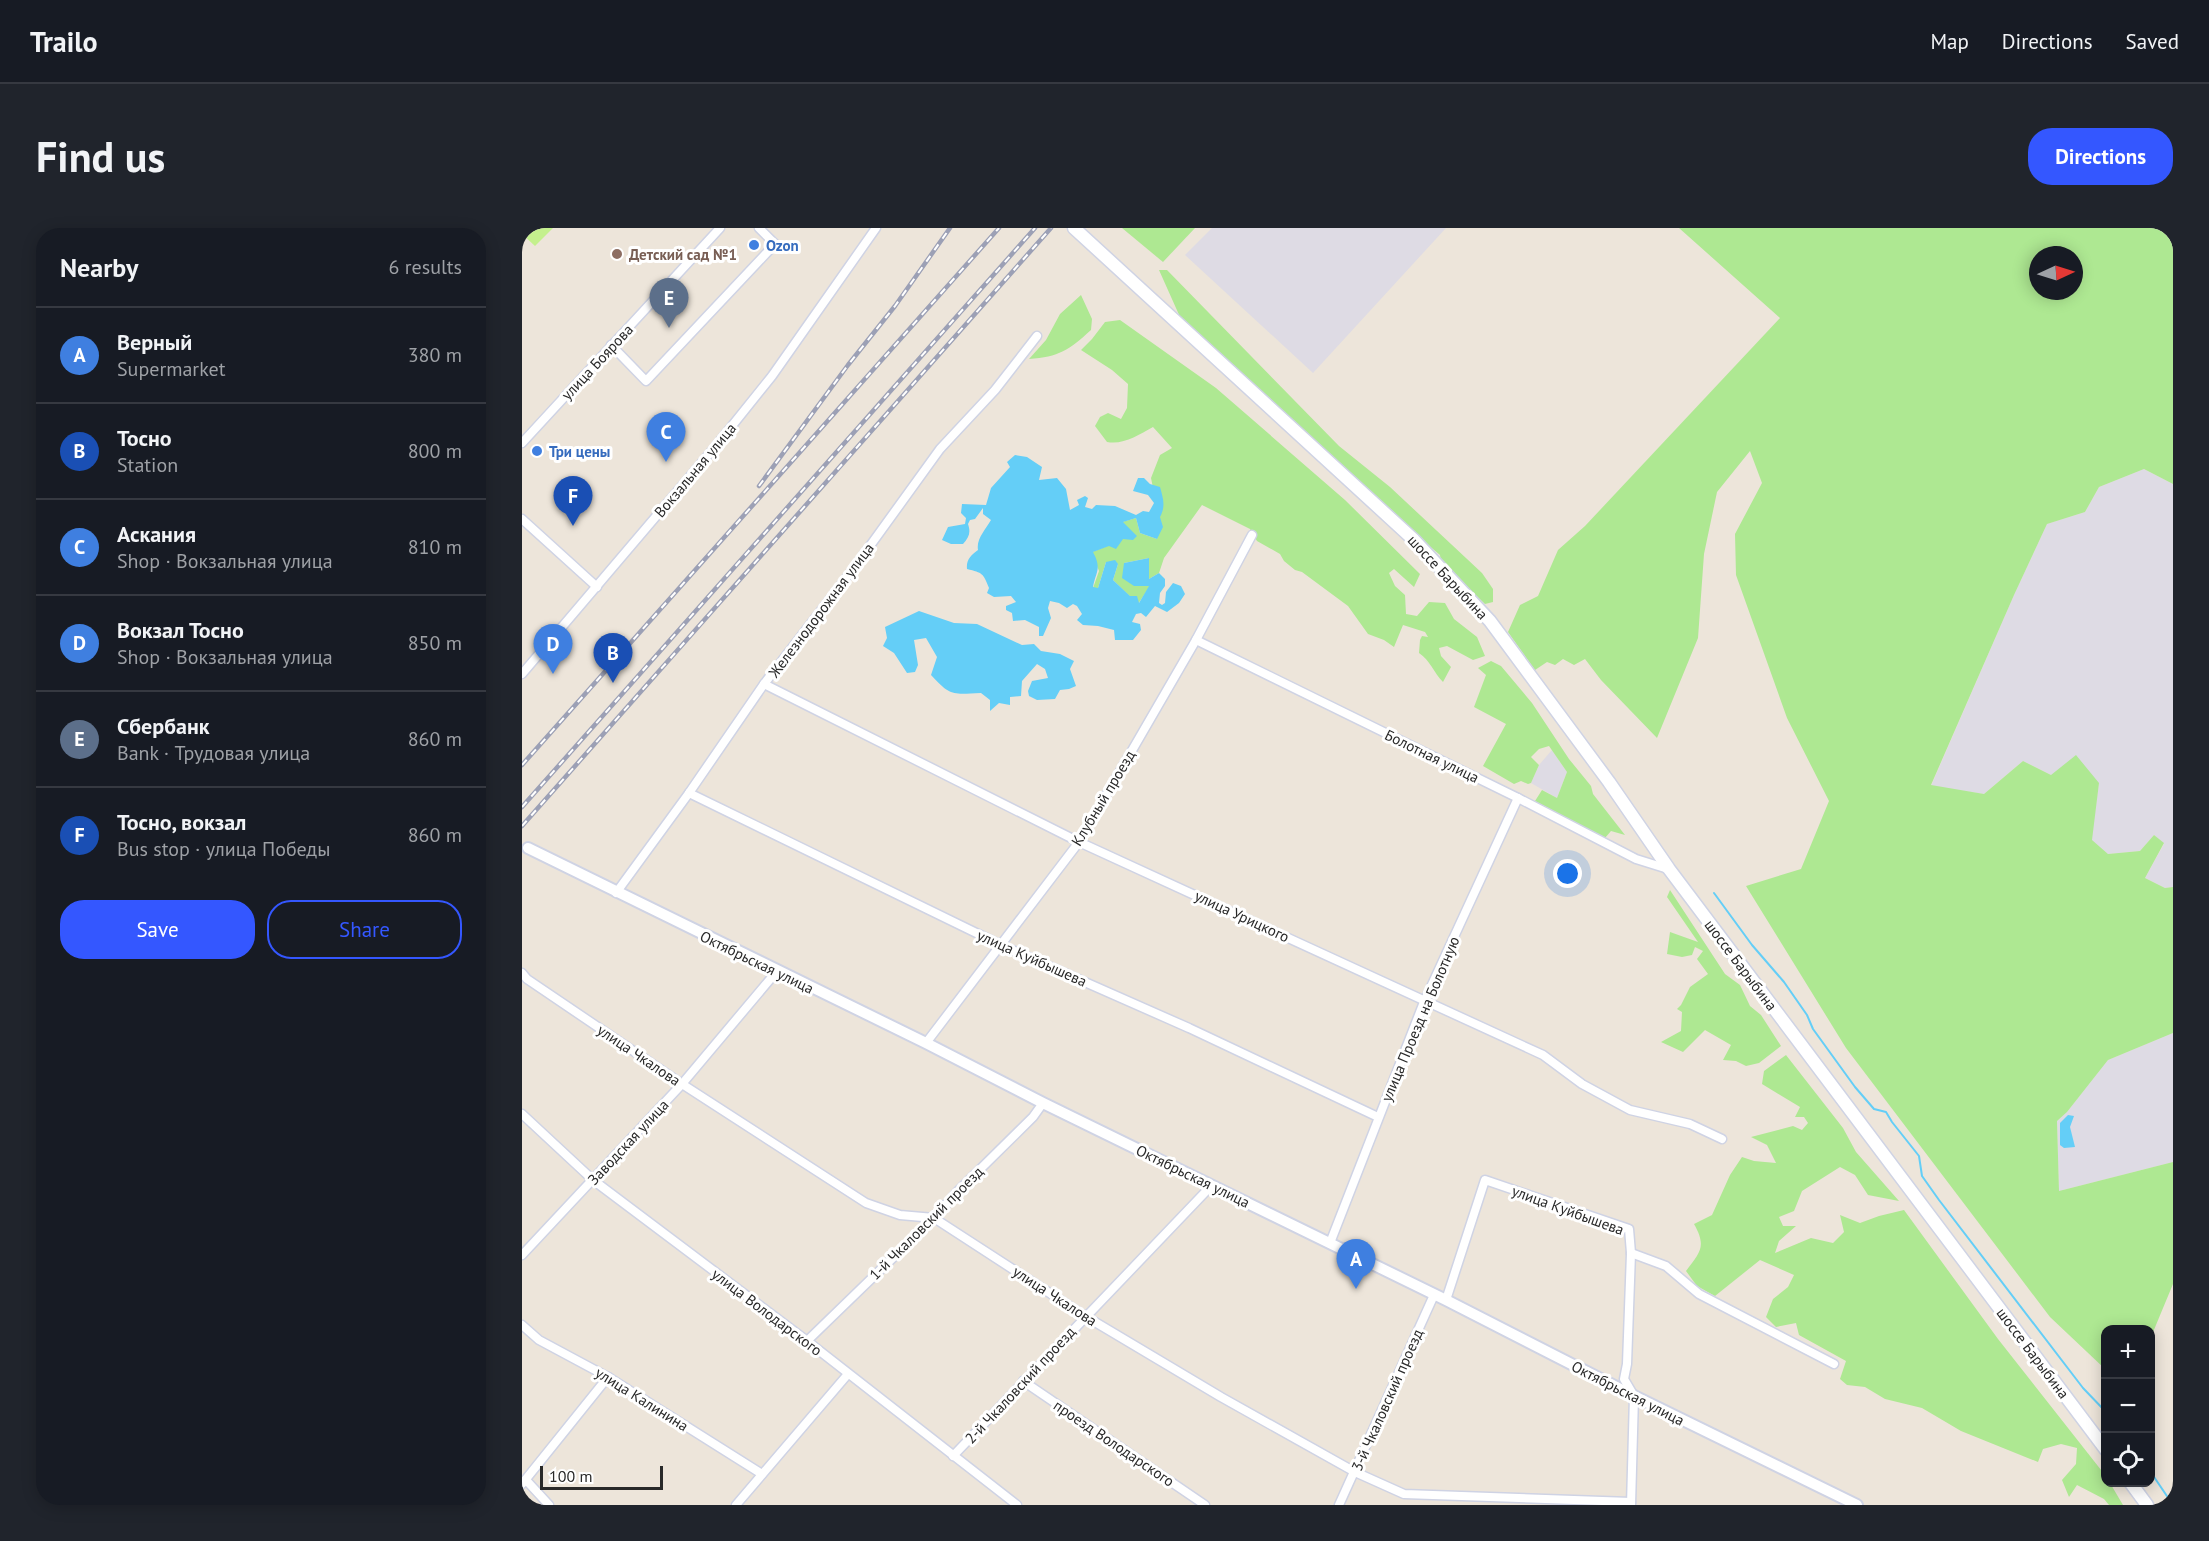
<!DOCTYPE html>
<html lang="en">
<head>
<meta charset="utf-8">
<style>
  :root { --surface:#171b24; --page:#20242c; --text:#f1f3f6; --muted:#9ea1a6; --line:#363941; --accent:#3457ff }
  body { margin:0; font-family:"PT Sans",sans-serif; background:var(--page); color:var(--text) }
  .controls { position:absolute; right:18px; bottom:18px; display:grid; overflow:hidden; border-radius:12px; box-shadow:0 3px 15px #0003 }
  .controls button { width:54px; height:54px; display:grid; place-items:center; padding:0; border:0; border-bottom:2px solid var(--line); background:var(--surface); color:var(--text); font:30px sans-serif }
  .compass { position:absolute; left:1507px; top:18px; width:54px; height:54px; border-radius:50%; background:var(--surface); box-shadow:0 3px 15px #0003; rotate:86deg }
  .scale { position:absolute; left:18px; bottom:15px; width:123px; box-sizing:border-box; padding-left:6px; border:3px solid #292929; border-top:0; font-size:16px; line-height:21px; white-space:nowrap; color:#292929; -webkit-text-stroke:4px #fff; paint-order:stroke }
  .you { position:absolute; left:1046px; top:646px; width:21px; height:21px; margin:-15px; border:4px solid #fff; border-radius:50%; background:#1a73e8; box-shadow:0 0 0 9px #1a73e833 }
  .badge { display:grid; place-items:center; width:39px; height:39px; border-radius:50%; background:var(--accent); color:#fff; font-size:20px; font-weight:700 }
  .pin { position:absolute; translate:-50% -50px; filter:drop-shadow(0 2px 3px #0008) }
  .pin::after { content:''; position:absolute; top:32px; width:21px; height:18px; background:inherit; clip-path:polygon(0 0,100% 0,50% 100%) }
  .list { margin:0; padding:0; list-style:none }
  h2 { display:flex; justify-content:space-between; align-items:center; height:78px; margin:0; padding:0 24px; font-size:26px }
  h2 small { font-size:20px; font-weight:400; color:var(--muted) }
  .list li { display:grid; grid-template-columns:39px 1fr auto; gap:18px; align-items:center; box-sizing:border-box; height:96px; padding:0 24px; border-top:2px solid var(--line) }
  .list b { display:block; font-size:22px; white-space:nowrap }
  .list p { margin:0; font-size:20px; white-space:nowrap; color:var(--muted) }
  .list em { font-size:20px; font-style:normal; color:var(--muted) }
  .actions { display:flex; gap:12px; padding:18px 24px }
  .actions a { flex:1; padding:14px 0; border:2px solid var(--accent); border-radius:24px; text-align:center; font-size:21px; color:var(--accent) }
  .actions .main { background:var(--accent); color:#fff }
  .icon { flex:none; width:33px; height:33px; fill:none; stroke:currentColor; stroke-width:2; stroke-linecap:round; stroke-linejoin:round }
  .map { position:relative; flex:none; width:1651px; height:1277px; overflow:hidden; border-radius:24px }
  header { display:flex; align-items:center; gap:36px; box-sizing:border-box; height:84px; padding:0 30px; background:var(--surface); border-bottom:2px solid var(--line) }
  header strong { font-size:28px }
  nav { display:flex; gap:33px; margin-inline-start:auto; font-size:21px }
  .intro { display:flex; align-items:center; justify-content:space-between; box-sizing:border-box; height:144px; padding:0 36px }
  h1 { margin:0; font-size:42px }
  .button { padding:15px 27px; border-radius:24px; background:var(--accent); color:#fff; font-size:21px; font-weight:700 }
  main { display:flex; gap:36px; padding:0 36px }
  aside { flex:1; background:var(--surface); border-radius:24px; box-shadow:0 3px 15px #0003 }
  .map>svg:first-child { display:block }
  .industrial { fill:#dedbe4 }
  .green { fill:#aee892; fill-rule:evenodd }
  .pitch { fill:#c4f08d }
  .water { fill:#64cef7 }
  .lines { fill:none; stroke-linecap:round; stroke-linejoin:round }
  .stream { stroke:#64cef7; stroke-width:2 }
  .minor-casing { stroke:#cfd3e4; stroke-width:11 }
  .tertiary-casing { stroke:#cfd3e4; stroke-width:14 }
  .secondary-casing { stroke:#cfd3e4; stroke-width:15 }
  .minor { stroke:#fff; stroke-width:8 }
  .tertiary { stroke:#fff; stroke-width:10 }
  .secondary { stroke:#fff; stroke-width:12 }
  .rail-casing { stroke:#9ca0b5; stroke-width:4.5 }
  .rail { stroke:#fff; stroke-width:2; stroke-dasharray:7; stroke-linecap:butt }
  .shop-dot { fill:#3f7fe0; stroke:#fff; stroke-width:2 }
  .education-dot { fill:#8d6e63; stroke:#fff; stroke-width:2 }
  .labels { text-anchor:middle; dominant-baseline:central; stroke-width:6; stroke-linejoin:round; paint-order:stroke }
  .shop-label { font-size:15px; font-weight:bold; fill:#366cbe; stroke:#fff; text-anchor:start }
  .education-label { font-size:15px; font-weight:bold; fill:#785e54; stroke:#fff; text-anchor:start }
  .street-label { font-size:15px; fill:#292929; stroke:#fff }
</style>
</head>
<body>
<header>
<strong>Trailo</strong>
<nav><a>Map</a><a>Directions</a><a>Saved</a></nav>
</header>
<div class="intro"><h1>Find us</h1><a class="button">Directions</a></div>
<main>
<aside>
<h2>Nearby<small>6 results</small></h2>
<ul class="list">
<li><span class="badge" style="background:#3f7fe0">A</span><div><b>Верный</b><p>Supermarket</p></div><em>380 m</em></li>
<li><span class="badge" style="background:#1a4fb4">B</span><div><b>Тосно</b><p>Station</p></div><em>800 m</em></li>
<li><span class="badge" style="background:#3f7fe0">C</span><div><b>Аскания</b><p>Shop · Вокзальная улица</p></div><em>810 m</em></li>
<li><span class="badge" style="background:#3f7fe0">D</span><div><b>Вокзал Тосно</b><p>Shop · Вокзальная улица</p></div><em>850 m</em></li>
<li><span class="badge" style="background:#5c6f8a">E</span><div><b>Сбербанк</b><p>Bank · Трудовая улица</p></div><em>860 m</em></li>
<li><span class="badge" style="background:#1a4fb4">F</span><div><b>Тосно, вокзал</b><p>Bus stop · улица Победы</p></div><em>860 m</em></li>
</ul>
<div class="actions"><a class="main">Save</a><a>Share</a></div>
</aside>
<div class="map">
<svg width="1651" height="1277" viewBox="0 0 1651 1277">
  <rect width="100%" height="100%" fill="#ede5da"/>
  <g class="industrial">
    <path d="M690,0H924L791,145L663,27Z"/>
    <path d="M1622,241L1651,256V659L1643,660L1623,650L1642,616L1632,607L1618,623L1586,626L1569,612L1577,555L1529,547L1501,533L1462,566L1409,558L1492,367L1525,296L1563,284L1577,259Z"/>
    <path d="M1030,522L1045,544L1035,570L1009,555L1017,537Z"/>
    <path d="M1651,805V934L1537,963L1535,893L1545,884L1586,832Z"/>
  </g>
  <g class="green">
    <path d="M600,0H673L641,34Z"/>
    <path d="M1157,0H1651V256L1622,241L1577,259L1563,284L1525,296L1492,367L1409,557L1462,566L1501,533L1529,547L1554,527L1577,555L1570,612L1586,626L1618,623L1632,607L1642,615L1623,650L1643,660L1651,659V805L1586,832L1545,884L1535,893L1537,963L1651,934V1056L1629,1109L1628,1102H1584L1583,1141L1528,1089L1324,820L1224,658L1279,641L1307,573L1265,490L1214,347L1213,306L1240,255L1228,223L1195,264L1182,326L1176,410L1135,510L1079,452L1063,431L1052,437L1041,431L1033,437L1025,434L1013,442L986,404L998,377L1016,368L1036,322L1063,298L1258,90ZM1516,27H1552V63H1516Z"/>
    <path d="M637,42H645L817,218L868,259L960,345L971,361V374L963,376L919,334L918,327L839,260L658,89Z"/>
    <path d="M559,67L570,91L569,102C547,122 537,129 507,131L524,112L538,86Z"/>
    <path d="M598,92L694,160L823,272L898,346L892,359L872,341L867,345L873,358L883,367L884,386L895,388L907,374L923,375L932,391L955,409L963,428L951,432L925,418L917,420L919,428L929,439L921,454C912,445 908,432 897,425L898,412L900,408L906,409L903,404L881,397L872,419L862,412L846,406L826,378L780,344L773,342L762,333L758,326L735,313L728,301L680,277L642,330L637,345L627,351V330L602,335L628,358L616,376L591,352L596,336L584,334L576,360H571L577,343L570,324L588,317L600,294L614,290L618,305L635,311L637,289L629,250L638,227L650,220L631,199C616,207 602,217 585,214L573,198L578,189L586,185L599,191L605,180L606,156L590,142L559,122L570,111L583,94Z"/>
    <path d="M969,433L979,438L1010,475L1047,531L1069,558L1071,566L1103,607L1089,603L1083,610L1013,573L1020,562L1035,570L1045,544L1027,518L1017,521L1009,529L1017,537L1009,555L1006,556L999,553L992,556L961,538L984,496L952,479L964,447L956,440Z"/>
    <path d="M1148,662L1203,746L1218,757L1228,778L1239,787L1259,818L1237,835L1224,838L1214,833L1201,832L1209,817L1183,802L1161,824L1139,814L1159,803L1160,784L1155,781L1159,777L1168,759L1186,746L1175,731L1181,723L1173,719L1170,727L1160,729L1145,726L1148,704L1176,714L1145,669Z"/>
    <path d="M1264,827L1321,900L1334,924L1377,973L1346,967L1333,947L1318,939L1280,963L1272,983L1257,989L1261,998H1274L1257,1013L1253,1025L1289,1010L1311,1015L1322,1004L1318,987L1338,995L1357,988L1382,982L1476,1111L1583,1247L1584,1254L1588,1255L1601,1277H1587L1582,1271L1555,1257L1547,1269L1540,1252L1554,1236L1555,1220L1539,1216L1521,1221L1516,1234L1439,1203L1400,1180L1363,1171L1343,1159L1325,1157L1318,1151L1324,1133L1277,1107L1274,1095L1254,1099L1244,1089L1251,1071L1266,1059L1272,1047L1238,1032L1193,1068L1175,1058L1164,1043C1178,1024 1185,1019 1172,996L1190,987L1208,947L1220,929L1232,933L1254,935L1245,917L1229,909L1271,898L1280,902L1286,895L1282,889H1273L1278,879L1240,856L1242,843Z"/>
  </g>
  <path class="pitch" d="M0,0H31L13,18L0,6Z"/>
  <g class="water">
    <path d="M493,227L505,229L520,239L517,252L535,250L544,261L548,282L557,277L555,272L563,268L566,270L563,279L570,281L574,277L593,278L614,287L621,283L627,284L632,275L626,267L611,263L616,250H622L628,256L638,259C641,270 644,278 638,289L641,299L635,311L618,305L614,290L601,294L615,308L611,312L601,311L594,321L587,318L571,324C580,341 574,343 571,359L576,360L584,334L593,332L596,336L591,352L608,368H615L617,375L627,358H612L600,350L602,335L627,330V351L637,345L643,351V358L638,365L637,375L640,377L643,375L644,364L651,355L659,358L663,366L657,375L645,384L633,378L624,389L619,385L614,386L610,394L618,396L619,402L611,412H593L592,402L576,398L561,397L555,392L560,386L555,378L551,376L545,380L537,375L528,373L526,380L529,390L521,408H517V399L503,392L491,393L490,385L484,382V378L494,374L489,368L472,369L465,365L467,360C461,345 461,345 445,341C444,332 449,327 456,322C454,311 464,301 469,292L461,286V280L453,291L448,292L446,296C449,305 447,309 441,316H429L420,312L426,299L443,296L444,290L439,285L440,276L464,277L469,260L488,239L485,234Z"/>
    <path d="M397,383L432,395L455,396L500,417L512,416L519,423L538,426L552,433L548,441L554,458L547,461L538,462L533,471L515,472L507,468L506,463L510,453L526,450L523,441L515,436L500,453L499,468L488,469V477L477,475L468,483V472L459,465C431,466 429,469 409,447L415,429L404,410L392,412L396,437L393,444L385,445L372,425L361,418L365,410L363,399Z"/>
    <path d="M1546,887L1552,888L1548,899L1553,919L1542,920L1538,917V895Z"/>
  </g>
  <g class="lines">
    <g class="stream">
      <path d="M1192,665L1230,717L1262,754L1285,787L1291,801L1333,859L1352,881L1364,884L1370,894L1397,928L1400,948L1417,972L1561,1160L1584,1184"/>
      <path d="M1628,1243L1651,1277"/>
    </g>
    <defs>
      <g id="minor">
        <path d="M89,117L124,153L253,16L237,0"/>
        <path d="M0,215L198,0"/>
        <path d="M0,291L75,359"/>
        <path d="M674,412L996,570L1114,631L1146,641"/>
        <path d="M0,446L193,219L250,148L354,0"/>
        <path d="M242,456L557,614L1021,827L1060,856L1108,882L1168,896L1200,911"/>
        <path d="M167,565L479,717L667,800L856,889"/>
        <path d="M94,665L167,565L242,456L332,340L418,221L473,162L515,108"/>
        <path d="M0,745L5,751L160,856L344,975L378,987L412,990L563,1088L699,1169L833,1244L882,1266L1109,1274"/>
        <path d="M404,815L557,614L674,412L730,307"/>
        <path d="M0,886L71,952L285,1113L495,1277"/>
        <path d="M808,1015L902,774L996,570"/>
        <path d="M1109,1025L1144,1038L1177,1066L1312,1136"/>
        <path d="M0,1027L160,856L255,743"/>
        <path d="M924,1072L963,952L1107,1001L1109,1025L1105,1136L1102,1151L1112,1168L1109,1277"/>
        <path d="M0,1097L17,1112L86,1149L240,1246"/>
        <path d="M285,1113L412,990L436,963L511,889L521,875"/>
        <path d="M501,1153L683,1277"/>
        <path d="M431,1228L690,957"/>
        <path d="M4,1252L27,1277"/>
        <path d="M0,1256L86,1149"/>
        <path d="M214,1277L326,1146"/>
        <path d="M817,1277L912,1067"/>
      </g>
      <path id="tertiary" d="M6,620L404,815L521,875L924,1072L1112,1168L1335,1277"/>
      <g id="secondary">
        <path d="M552,0L892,312L968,393L1087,554L1147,641L1584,1222"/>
        <path d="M1608,1254L1625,1277"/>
      </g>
    </defs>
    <use href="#minor" class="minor-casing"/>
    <use href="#tertiary" class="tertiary-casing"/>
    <use href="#secondary" class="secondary-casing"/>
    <use href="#minor" class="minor"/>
    <use href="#tertiary" class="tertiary"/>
    <use href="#secondary" class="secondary"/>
    <defs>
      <g id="rail">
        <path d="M237,258L326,137L373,78L428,0"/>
        <path d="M0,537L477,0"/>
        <path d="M0,579L513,0"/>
        <path d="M0,598L529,0"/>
      </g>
    </defs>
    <use href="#rail" class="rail-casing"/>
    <use href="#rail" class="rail"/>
  </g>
  <g class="shop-dot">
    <circle cx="232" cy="17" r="6"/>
    <circle cx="15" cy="223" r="6"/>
  </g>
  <circle class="education-dot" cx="95" cy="26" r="6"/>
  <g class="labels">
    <g class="shop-label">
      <text x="244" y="17">Ozon</text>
      <text x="27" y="223">Три цены</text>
    </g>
    <g class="education-label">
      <text x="107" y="26">Детский сад №1</text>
    </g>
    <g class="street-label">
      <text transform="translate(75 134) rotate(-47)">улица Боярова</text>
      <text transform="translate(173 242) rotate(-50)">Вокзальная улица</text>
      <text transform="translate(926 349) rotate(47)">шоссе Барыбина</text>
      <text transform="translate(299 382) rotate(-53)">Железнодорожная улица</text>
      <text transform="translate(910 528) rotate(26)">Болотная улица</text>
      <text transform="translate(581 570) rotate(-59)">Клубный проезд</text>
      <text transform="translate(720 688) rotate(25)">улица Урицкого</text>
      <text transform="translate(510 730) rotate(24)">улица Куйбышева</text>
      <text transform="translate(235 734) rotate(26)">Октябрьская улица</text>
      <text transform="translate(1219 737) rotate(53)">шоссе Барыбина</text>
      <text transform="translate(898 791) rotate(-67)">улица Проезд на Болотную</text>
      <text transform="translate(117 827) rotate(34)">улица Чкалова</text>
      <text transform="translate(106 914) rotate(-47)">Заводская улица</text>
      <text transform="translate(671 948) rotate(26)">Октябрьская улица</text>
      <text transform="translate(1046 982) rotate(20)">улица Куйбышева</text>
      <text transform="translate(404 995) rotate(-45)">1-й Чкаловский проезд</text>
      <text transform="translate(533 1068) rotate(33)">улица Чкалова</text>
      <text transform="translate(245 1084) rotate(37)">улица Володарского</text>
      <text transform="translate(1511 1125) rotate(53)">шоссе Барыбина</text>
      <text transform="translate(498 1157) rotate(-47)">2-й Чкаловский проезд</text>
      <text transform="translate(1106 1165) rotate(27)">Октябрьская улица</text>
      <text transform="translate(120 1171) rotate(32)">улица Калинина</text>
      <text transform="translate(865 1172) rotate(-66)">3-й Чкаловский проезд</text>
      <text transform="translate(592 1215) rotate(34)">проезд Володарского</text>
    </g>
  </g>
</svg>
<div class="controls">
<button>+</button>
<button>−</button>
<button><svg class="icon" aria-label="locate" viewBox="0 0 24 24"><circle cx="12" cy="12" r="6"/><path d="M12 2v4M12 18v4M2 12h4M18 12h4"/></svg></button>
</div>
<svg class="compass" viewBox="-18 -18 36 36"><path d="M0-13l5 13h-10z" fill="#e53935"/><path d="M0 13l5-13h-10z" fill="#9ea1a6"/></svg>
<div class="scale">100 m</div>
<div class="you"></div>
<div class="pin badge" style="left:834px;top:1061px;background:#3f7fe0">A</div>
<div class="pin badge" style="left:91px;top:455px;background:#1a4fb4">B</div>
<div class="pin badge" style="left:144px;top:234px;background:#3f7fe0">C</div>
<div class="pin badge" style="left:31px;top:446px;background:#3f7fe0">D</div>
<div class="pin badge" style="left:147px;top:100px;background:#5c6f8a">E</div>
<div class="pin badge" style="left:51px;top:298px;background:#1a4fb4">F</div>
</div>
</main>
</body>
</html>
